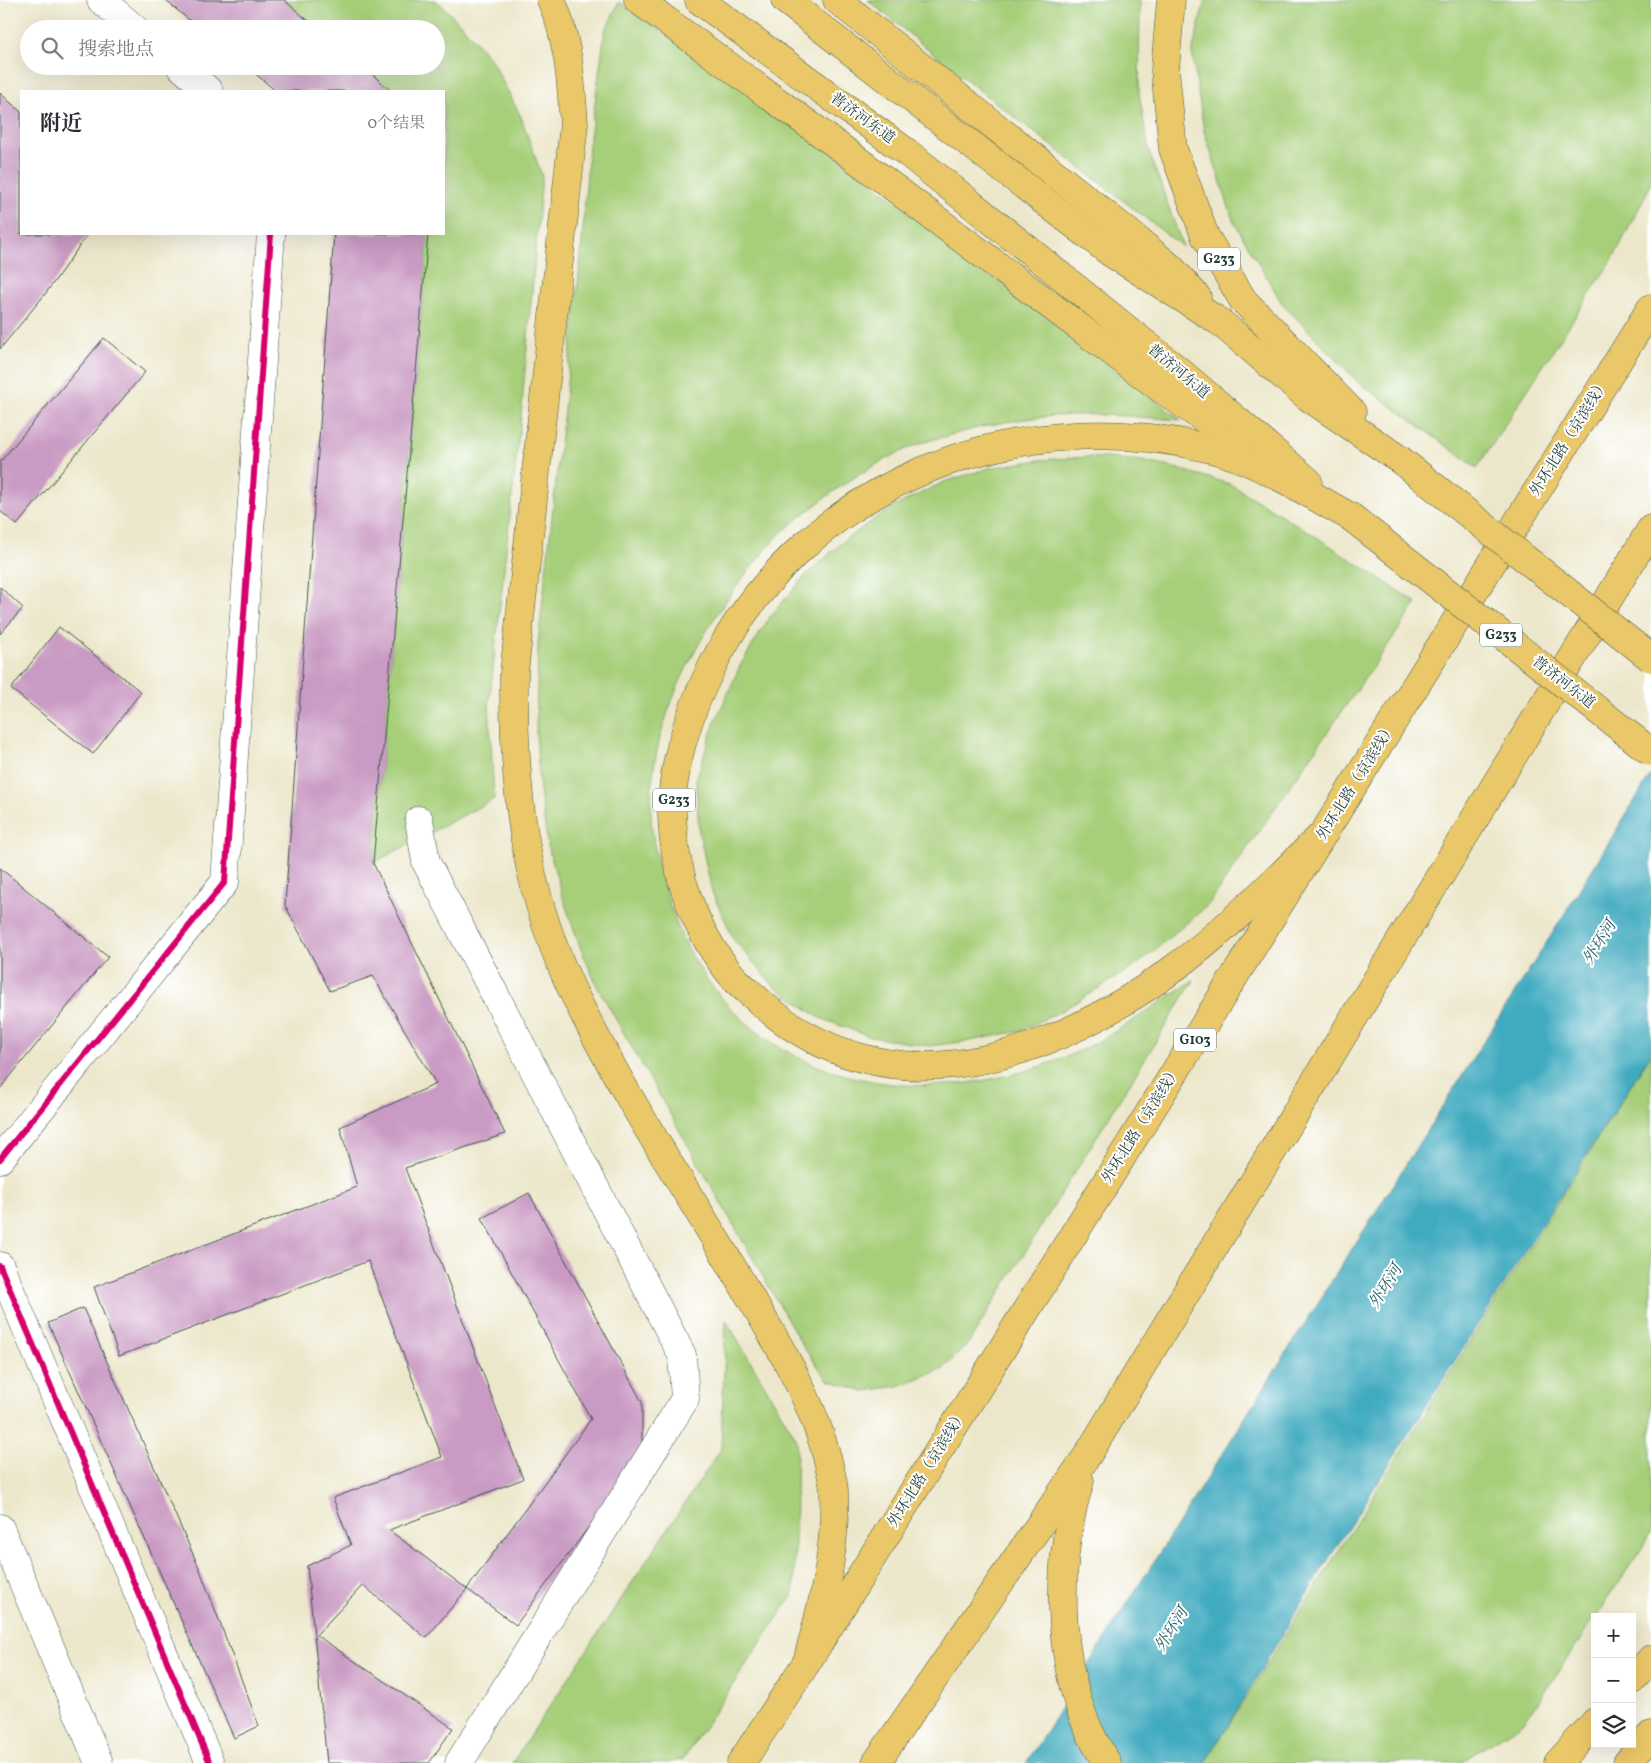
<!DOCTYPE html>
<html lang="zh">
<head>
<meta charset="utf-8">
<style>
  :root { --surface:#fff; --page:#f2f2f3; --text:#2b2b33; --muted:#7c7c81; --line:#e1e1e2 }
  body { margin:0; font-family:Vollkorn,"Noto Serif SC",serif; background:var(--page); color:var(--text) }
  .controls { position:absolute; right:15px; bottom:15px; display:grid; overflow:hidden; border-radius:0px; box-shadow:0 5px 20px #0002 }
  .controls button { width:45px; height:45px; display:grid; place-items:center; padding:0; border:0; border-bottom:1px solid var(--line); background:var(--surface); color:var(--text); font:25px sans-serif }
  .list { margin:0; padding:0; list-style:none }
  h2 { display:flex; justify-content:space-between; align-items:center; height:65px; margin:0; padding:0 20px; font-size:21px }
  h2 small { font-size:16px; font-weight:400; color:var(--muted) }
  .icon { flex:none; width:28px; height:28px; fill:none; stroke:currentColor; stroke-width:2; stroke-linecap:round; stroke-linejoin:round }
  .map { position:relative; flex:none; width:1651px; height:1763px; overflow:hidden }
  .search { position:absolute; background:var(--surface); box-shadow:0 5px 20px #0002; left:20px; top:20px; width:425px; height:55px; display:flex; align-items:center; gap:12px; box-sizing:border-box; padding:0 18px; border-radius:28px; color:var(--muted); font-size:19px }
  .panel { position:absolute; background:var(--surface); box-shadow:0 5px 20px #0002; left:20px; top:90px; width:425px; height:145px; border-radius:0px }
  .map>svg:first-child { display:block }
  .green { fill:#a7cf7a; stroke:#638657 }
  .water { fill:#3faabf; stroke:#2f747a }
  .building { fill:#c99ac3 }
  .lines { fill:none; stroke-linecap:round; stroke-linejoin:round }
  .minor-casing { stroke:#3e564b; stroke-width:29 }
  .highway-casing { stroke:#3e564b; stroke-width:29 }
  .minor { stroke:#fff; stroke-width:28 }
  .highway { stroke:#eac769; stroke-width:28 }
  .highway-bridge-casing { stroke:#3e564b; stroke-width:29; stroke-linecap:butt }
  .highway-bridge { stroke:#eac769; stroke-width:28 }
  .cycleway-casing { stroke:#fff; stroke-width:9 }
  .cycleway { stroke:#d6006c; stroke-width:6 }
  .labels { text-anchor:middle; dominant-baseline:central; stroke-width:4; stroke-linejoin:round; paint-order:stroke }
  .shield { fill:#fff; stroke:#627771; stroke-width:1 }
  .shield-label { font-size:14px; font-weight:bold; fill:#1f3d34 }
  .street-label { font-size:15px; fill:#1f3d34; stroke:#fff }
  .water-label { font-size:16px; font-style:italic; fill:#2a6365; stroke:#fff }
</style>
</head>
<body>
<div class="map">
<svg width="1651" height="1763" viewBox="0 0 1651 1763">
  <rect width="100%" height="100%" fill="#fff"/>
  <filter id="ink" filterUnits="userSpaceOnUse"><feTurbulence type="fractalNoise" baseFrequency=".02" numOctaves="2"/><feDisplacementMap in="SourceGraphic" scale="10" xChannelSelector="R" yChannelSelector="G"/><feConvolveMatrix kernelMatrix="1 2 1 2 8 2 1 2 1" color-interpolation-filters="sRGB"/></filter>
  <filter id="wash" filterUnits="userSpaceOnUse"><feTurbulence type="fractalNoise" baseFrequency=".0096" numOctaves="4" result="noise"/><feDisplacementMap in="SourceGraphic" scale="20" xChannelSelector="R" yChannelSelector="G"/><feGaussianBlur stdDeviation="1.12" result="paint"/><feColorMatrix in="noise" values="0 0 0 0 0 0 0 0 0 0 0 0 0 0 0 0 0 1.4 0 .05"/><feComposite in="paint" operator="in"/></filter>
  <g filter="url(#wash)">
    <rect width="100%" height="100%" fill="#ece7cb"/>
    <g class="green">
      <path d="M284,0H436L460,23L492,61L521,117L542,176L521,416L489,704L494,799L373,863L428,234H444V91H391L363,66H436V29H318Z"/>
      <path d="M868,0H1140L1139,93L1149,152L1183,247L946,64Z"/>
      <path d="M1205,0H1651V184L1615,255L1477,468L1357,381L1282,303L1233,220L1204,131L1192,53Z"/>
      <path d="M619,2L781,113L1181,420C1145,418 1106,413 1070,415C1028,417 987,424 947,436C935,439 922,442 911,447C872,464 838,487 805,513C796,521 785,528 777,537C711,610 648,712 651,813C651,837 658,862 664,886C714,1071 893,1124 1061,1059C1107,1041 1152,1007 1194,980L968,1344L943,1369L898,1386L864,1391L828,1380L804,1348L598,988L581,949L562,895L548,847L540,792L536,734L538,644L581,256L589,145L605,31Z"/>
      <path d="M1087,457L1136,460L1175,468L1230,484L1306,530L1417,603L1208,905L1138,964L1061,1011L1020,1031L969,1041L929,1046L871,1037L820,1018L774,986L734,940L712,892L699,832L696,780L714,724L740,666L769,618L805,576L846,539L891,508L944,482L989,468L1040,460Z"/>
      <path d="M1651,1054V1532L1642,1548L1525,1721L1460,1763H1205Z"/>
      <path d="M726,1320L797,1440L794,1593L683,1759L668,1763H512L721,1449Z"/>
    </g>
    <path class="water" d="M1651,774V1053L1318,1576L1205,1763H1026L1555,929Z"/>
    <g id="blocks">
      <g class="building">
        <path d="M165,0H284L318,29H200Z"/>
        <path d="M246,66H363L391,91H276Z"/>
        <path d="M0,93L21,112V234H88L46,293L0,349Z"/>
        <path d="M334,234H428L373,863L505,1134L405,1168L523,1479L389,1530L467,1589L426,1638L363,1585L316,1635L453,1728L429,1763H327L307,1566L351,1545L333,1498L442,1457L368,1261L119,1356L94,1287L357,1187L340,1127L436,1084L373,976L330,991L285,905Z"/>
        <path d="M104,338L145,372L17,525L0,511V462Z"/>
        <path d="M0,587L23,608L0,634Z"/>
        <path d="M59,627L141,692L93,754L11,689Z"/>
        <path d="M0,868L108,957L0,1089Z"/>
        <path d="M529,1193L642,1402V1455L516,1625L467,1589L591,1419L482,1218Z"/>
        <path d="M83,1308L200,1570L259,1726L234,1738L48,1323Z"/>
      </g>
    </g>
  </g>
  <g filter="url(#ink)">
    <use href="#blocks" fill-opacity="0" stroke="#3e564b" stroke-width="1"/>
    <g class="lines">
      <defs>
        <g id="minor">
          <path d="M101,0L135,29"/>
          <path d="M180,66L209,91"/>
          <path d="M419,820L426,862L682,1355L685,1399L459,1763"/>
          <path d="M0,1159L225,882L271,234"/>
          <path d="M0,1266L210,1763"/>
          <path d="M0,1528L99,1763"/>
        </g>
        <g id="highway">
          <path d="M551,0C569,39 571,82 574,124L514,673C513,795 524,896 580,1006C626,1099 684,1186 737,1275C776,1341 819,1406 833,1483C835,1493 834,1505 834,1515C833,1566 820,1613 807,1662"/>
          <path d="M638,0L848,153L1160,388L1251,452"/>
          <path d="M699,0L909,154L1178,370L1308,481"/>
          <path d="M785,0L1111,253L1220,322L1308,397L1399,459"/>
          <path d="M837,0L1129,233L1171,268L1197,297"/>
          <path d="M1171,0L1165,70L1173,149L1205,236L1243,300L1352,412"/>
          <path d="M1325,832C1276,879 1228,929 1173,969C1049,1059 888,1117 759,1001C751,993 741,986 733,977C695,932 673,872 672,813C671,770 688,716 707,677C795,486 1015,398 1215,450C1263,463 1308,494 1351,517"/>
          <path d="M1080,1481C1053,1568 1055,1685 1107,1763"/>
          <path d="M1632,1680L1651,1659"/>
          <path d="M741,1763L807,1662L1651,308"/>
          <path d="M876,1763L1087,1456L1651,529"/>
          <path d="M1558,1763L1595,1722"/>
          <path d="M1627,1763L1651,1735"/>
        </g>
      </defs>
      <use href="#minor" class="minor-casing"/>
      <use href="#highway" class="highway-casing"/>
      <use href="#minor" class="minor"/>
      <use href="#highway" class="highway"/>
      <defs>
        <g id="highway-bridge">
          <path d="M1399,459L1651,658"/>
          <path d="M1351,517L1651,752"/>
        </g>
      </defs>
      <use href="#highway-bridge" class="highway-bridge-casing"/>
      <use href="#highway-bridge" class="highway-bridge"/>
      <defs>
        <g id="cycleway">
          <path d="M0,1159L225,882L271,234"/>
          <path d="M0,1266L210,1763"/>
        </g>
      </defs>
      <use href="#cycleway" class="cycleway-casing"/>
      <use href="#cycleway" class="cycleway"/>
    </g>
  </g>
  <g class="labels">
    <g class="shield">
      <rect x="1198" y="247.5" width="42" height="23" rx="4"/>
      <rect x="1480" y="623.5" width="42" height="23" rx="4"/>
      <rect x="653" y="788.5" width="42" height="23" rx="4"/>
      <rect x="1174" y="1028.5" width="42" height="23" rx="4"/>
    </g>
    <g class="shield-label">
      <text x="1219" y="259">G233</text>
      <text x="1501" y="635">G233</text>
      <text x="674" y="800">G233</text>
      <text x="1195" y="1040">G103</text>
    </g>
    <g class="street-label">
      <text transform="translate(862 119) rotate(36)">普济河东道</text>
      <text transform="translate(1178 372) rotate(40)">普济河东道</text>
      <text transform="translate(1570 438) rotate(-58)">外环北路（京滨线）</text>
      <text transform="translate(1563 683) rotate(38)">普济河东道</text>
      <text transform="translate(1357 782) rotate(-58)">外环北路（京滨线）</text>
      <text transform="translate(1142 1125) rotate(-58)">外环北路（京滨线）</text>
      <text transform="translate(928 1469) rotate(-58)">外环北路（京滨线）</text>
    </g>
    <g class="water-label">
      <text transform="translate(1600 943) rotate(-58)">外环河</text>
      <text transform="translate(1386 1287) rotate(-58)">外环河</text>
      <text transform="translate(1172 1630) rotate(-58)">外环河</text>
    </g>
  </g>
</svg>
<div class="controls">
<button>+</button>
<button>−</button>
<button><svg class="icon" aria-label="layers" viewBox="0 0 24 24"><path d="M12 4l9 5-9 5-9-5zM3 14l9 5 9-5"/></svg></button>
</div>
<div class="search"><svg class="icon" aria-label="search" viewBox="0 0 24 24"><circle cx="10" cy="10" r="6"/><path d="M15 15l6 6"/></svg>搜索地点</div>
<section class="panel">
<h2>附近<small>0个结果</small></h2>
<ul class="list">
</ul>
</section>
</div>
</body>
</html>
